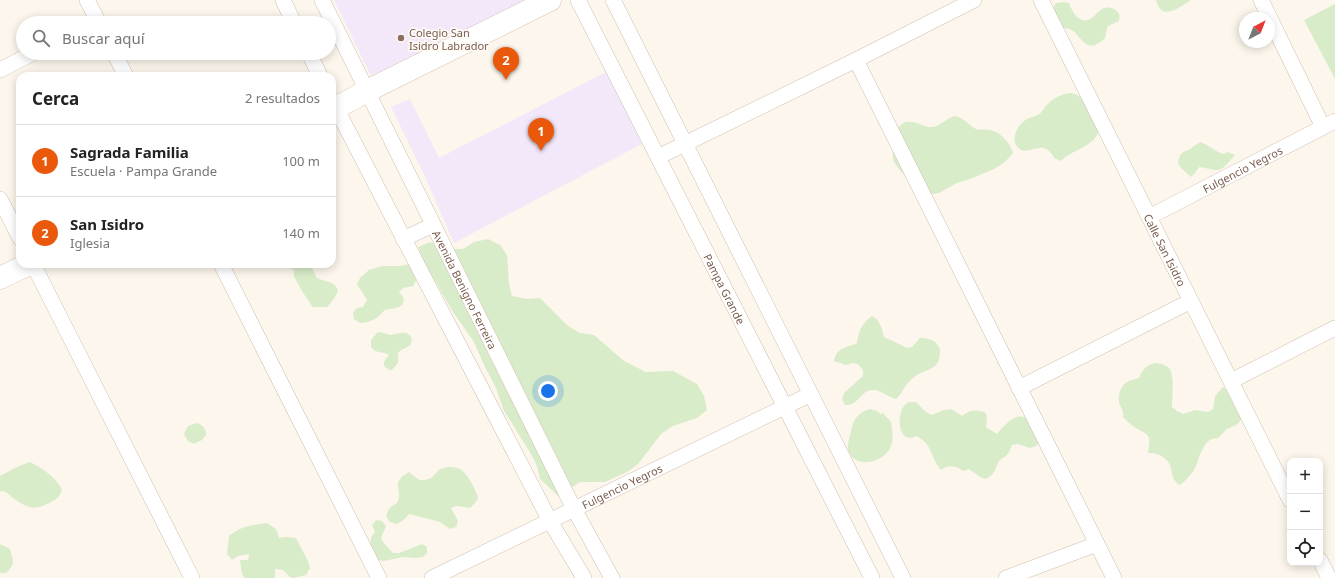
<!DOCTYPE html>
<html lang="es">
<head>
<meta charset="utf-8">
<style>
  :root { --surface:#fff; --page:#f2f2f2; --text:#222; --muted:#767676; --line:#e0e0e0; --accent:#ea580c }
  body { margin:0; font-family:"Noto Sans",sans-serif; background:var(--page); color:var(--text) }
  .controls { position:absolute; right:12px; bottom:12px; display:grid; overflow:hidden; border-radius:8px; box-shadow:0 2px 10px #0003 }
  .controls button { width:36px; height:36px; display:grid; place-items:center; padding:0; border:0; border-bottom:1px solid var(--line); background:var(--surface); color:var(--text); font:20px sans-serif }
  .compass { position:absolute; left:1239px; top:12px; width:36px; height:36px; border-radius:50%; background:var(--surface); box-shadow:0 2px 10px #0003; rotate:42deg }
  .you { position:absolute; left:548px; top:391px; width:14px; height:14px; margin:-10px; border:3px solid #fff; border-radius:50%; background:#1a73e8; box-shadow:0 0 0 6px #1a73e833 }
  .badge { display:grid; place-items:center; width:26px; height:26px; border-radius:50%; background:var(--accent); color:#fff; font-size:13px; font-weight:700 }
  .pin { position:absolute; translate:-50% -33px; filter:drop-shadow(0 1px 2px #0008) }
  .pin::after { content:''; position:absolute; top:21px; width:14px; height:12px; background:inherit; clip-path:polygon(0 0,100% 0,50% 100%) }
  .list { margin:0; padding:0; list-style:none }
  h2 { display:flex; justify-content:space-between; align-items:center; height:52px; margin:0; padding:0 16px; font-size:17px }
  h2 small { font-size:13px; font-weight:400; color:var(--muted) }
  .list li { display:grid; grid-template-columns:26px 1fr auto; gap:12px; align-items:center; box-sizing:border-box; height:72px; padding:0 16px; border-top:1px solid var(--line) }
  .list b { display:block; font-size:15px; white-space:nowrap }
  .list p { margin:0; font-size:13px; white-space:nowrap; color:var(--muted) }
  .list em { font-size:13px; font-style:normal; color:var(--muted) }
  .icon { flex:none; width:22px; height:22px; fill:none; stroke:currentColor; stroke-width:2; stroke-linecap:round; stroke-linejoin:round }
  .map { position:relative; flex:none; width:1335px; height:578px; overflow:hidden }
  .search { position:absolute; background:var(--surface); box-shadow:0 2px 10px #0003; left:16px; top:16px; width:320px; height:44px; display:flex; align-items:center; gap:10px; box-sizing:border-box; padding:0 14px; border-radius:22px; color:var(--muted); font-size:15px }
  .panel { position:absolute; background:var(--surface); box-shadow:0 2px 10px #0003; left:16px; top:72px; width:320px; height:196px; border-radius:12px }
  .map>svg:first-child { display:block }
  .education { fill:#f3e8fa }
  .green { fill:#d8ecc9 }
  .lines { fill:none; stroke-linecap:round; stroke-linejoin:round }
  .street-casing { stroke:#d1beb0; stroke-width:16 }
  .secondary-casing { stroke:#d6c0b0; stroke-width:23 }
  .street { stroke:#fff; stroke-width:15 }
  .secondary { stroke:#fff; stroke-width:22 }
  .education-dot { fill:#8d6e63; stroke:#fffaf3; stroke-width:1.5 }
  .labels { text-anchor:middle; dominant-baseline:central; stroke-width:3.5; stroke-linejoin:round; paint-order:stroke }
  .education-label { font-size:11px; fill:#785e54; stroke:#fffaf3; text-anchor:start }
  .street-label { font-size:11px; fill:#7a5c4d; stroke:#fffaf3 }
</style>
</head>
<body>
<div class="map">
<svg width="1335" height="578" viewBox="0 0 1335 578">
  <rect width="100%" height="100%" fill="#fdf6ec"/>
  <g class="education">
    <path d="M334,0H526L371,76Z"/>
    <path d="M606,72L642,144L454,243L423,172L391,107L410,99L439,158Z"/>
  </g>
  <g class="green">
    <path d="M1156,0H1191C1184,4 1171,15 1163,11C1159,9 1157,4 1156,0Z"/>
    <path d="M1064,2L1069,3C1071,8 1074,16 1080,19C1090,24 1095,14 1102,9C1108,6 1116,8 1119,14C1120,16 1119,19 1119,21L1108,26C1106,30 1106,35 1105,38C1103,41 1099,43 1097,44C1083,51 1079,31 1069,29C1067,28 1065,28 1063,28L1053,8L1056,3Z"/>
    <path d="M1335,4V79L1304,20Z"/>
    <path d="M1071,93L1078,95L1083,100L1099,130C1094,148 1072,149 1061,161L1054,158C1042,134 1026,162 1016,145C1011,137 1019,123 1027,119C1031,117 1035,117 1039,114C1041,113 1043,110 1045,107C1052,99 1060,94 1071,93Z"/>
    <path d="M955,116C966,119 967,124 976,129C980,130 985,129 989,130C1000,131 1010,143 1013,153L1004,163L994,169L970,179L957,183L939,193L926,195C918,187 895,169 893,159C892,156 893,153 893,150C892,142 891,138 895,132C898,128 901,123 906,122C916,120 924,128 933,127C941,126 946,118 955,116Z"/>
    <path d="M1200,142C1209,145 1214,151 1223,154L1228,152L1235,155C1218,174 1223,171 1199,167L1195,173L1191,177L1181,168L1178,163C1180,153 1181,153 1190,149C1193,147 1197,144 1200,142Z"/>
    <path d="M488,239L500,245L507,255L509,284L512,296L527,299L540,298L568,326L580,333L594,335L624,361L646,372L673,371L697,384L704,396L707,410L697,418L673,426L661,434L638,464L627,472L605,482H580L558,496L540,479L537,466L531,454L504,411L496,388L484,365L474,342L453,312L434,279L427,269L418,247L430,242L450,249H463L474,242Z"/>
    <path d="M286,264H310L317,278C325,282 333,280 338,290C337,295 331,303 327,307H313C310,304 295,280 294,276C294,275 294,270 294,270L290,268Z"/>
    <path d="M411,264L419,275L413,286L403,288L399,292C400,294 402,295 403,297C407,310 389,308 385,310C382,312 380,315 378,317C372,321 366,323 360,323L354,319L353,313L357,308L363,307L367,300L357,284L360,278L369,270L382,266H400Z"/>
    <path d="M872,316C881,321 881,327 884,337C892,341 899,343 906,348L912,347L920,338C927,338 935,339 939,347C941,351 940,355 939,359C936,370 925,370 917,375C914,377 912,379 910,381C904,386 902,394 896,399C888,397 880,389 872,390C863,390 859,401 852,404C850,405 847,405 845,405L842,399L844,393L863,376V370L858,364L852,363L846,365L834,361C836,348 846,348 857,343C859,331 861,324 872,316Z"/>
    <path d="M380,332C384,333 386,334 390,335C395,335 401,332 406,333C412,335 414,342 409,346C405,349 401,349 398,353V363L392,370H389L384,366C383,361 386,359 389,355L388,354L375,351L371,347V340L377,333Z"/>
    <path d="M1157,363C1161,364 1166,365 1169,368C1175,375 1172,397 1172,407L1177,411L1183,414L1195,410L1208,412L1213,409L1215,396L1223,387L1233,395L1241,419L1238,424L1227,429L1218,438L1211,439L1206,443L1200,454L1198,461L1193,472L1184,482L1179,485C1171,478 1173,476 1171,468C1169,458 1157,452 1148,453C1152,432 1148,436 1133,426C1129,423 1126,420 1123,417C1124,411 1122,410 1120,405C1117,397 1120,386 1127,382C1130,380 1136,379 1139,378C1143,369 1147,364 1157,363Z"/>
    <path d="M909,402H916L926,412L932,415L944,410L951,409L962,416C970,410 976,409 986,413L987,420L986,427L997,434C1003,427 1016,410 1028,419C1032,423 1038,435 1041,441L1036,446L1030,448L1018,444L1012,445C1011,448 1009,453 1006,456C1005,457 1002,458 1001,459C993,467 999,472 986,479L980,477L969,469L964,471C954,466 950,464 941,470C930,457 933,444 916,436C914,437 912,438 909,438C897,436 898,413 904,406C905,404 907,403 909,402Z"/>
    <path d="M870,409L877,411L882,415V412L891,422C892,429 894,439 891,446C885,462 857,470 849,452C846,446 850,437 851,431C853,419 859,412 870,409Z"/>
    <path d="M197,423C203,425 206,429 206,435L202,440L194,444L188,441L184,434L188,426Z"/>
    <path d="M30,462C42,468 56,477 62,490C60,497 55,501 47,504C33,511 26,507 13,498C9,494 6,491 0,491V476L19,466Z"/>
    <path d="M447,467C451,467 456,467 460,469C468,474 475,488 478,498L475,503L470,508L457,506L451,508L458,521L456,527L450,529L440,522L410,514C404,518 402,523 395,524L389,521L386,516C387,513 389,509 391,507C394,504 396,505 398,501C403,489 389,484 409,472L419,480H425L431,478L440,469Z"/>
    <path d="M376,520L382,521L386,526L381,538L384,543L393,553H399L422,544L427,547V553L423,557L416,558L403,557L384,561L378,560C373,549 366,542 375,532L372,525Z"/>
    <path d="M267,523L276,529L279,538L285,537L296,538L308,561L310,568L306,575L293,578L290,577L283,570L275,569V578H245L242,574L240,560H248L249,554L238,556L232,560L227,554L229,536C241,526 253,525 267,523Z"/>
    <path d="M0,544L10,549C13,561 16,564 6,573H0Z"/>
  </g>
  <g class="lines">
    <defs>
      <g id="street">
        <path d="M87,0L99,23"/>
        <path d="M283,0L294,23"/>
        <path id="s1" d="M322,0L574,509L612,578"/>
        <path id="s2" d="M578,0L872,578"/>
        <path d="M613,0L903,578"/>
        <path id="s3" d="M1041,0L1290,500"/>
        <path d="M1261,0L1323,127"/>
        <path d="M114,53L126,76"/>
        <path d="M309,53L320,76"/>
        <path d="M856,60L1114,578"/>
        <path d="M0,70L33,53"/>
        <path d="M332,100L550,521L584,578"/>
        <path d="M658,157L856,60L974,0"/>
        <path d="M0,199L20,238"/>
        <path id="s4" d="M1149,217L1335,121"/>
        <path d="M403,239L433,225"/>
        <path d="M33,264L192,578"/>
        <path d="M221,264L379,578"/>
        <path d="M1231,381L1335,328"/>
        <path d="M1019,388L1191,301"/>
        <path d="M1320,560L1329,578"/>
        <path id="s5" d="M432,578L811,394"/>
        <path d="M1006,578L1097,544"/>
      </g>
      <g id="secondary">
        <path d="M332,110L367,91L550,0"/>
        <path d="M0,278L29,264"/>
      </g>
    </defs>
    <use href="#street" class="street-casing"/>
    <use href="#secondary" class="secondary-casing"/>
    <use href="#street" class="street"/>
    <use href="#secondary" class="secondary"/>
  </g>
  <circle class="education-dot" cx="401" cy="38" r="4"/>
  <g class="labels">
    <g class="education-label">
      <text x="409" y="32">Colegio San<tspan x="409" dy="13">Isidro Labrador</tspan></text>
    </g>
    <g class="street-label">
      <text stroke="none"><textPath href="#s4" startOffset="105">Fulgencio Yegros</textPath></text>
      <text stroke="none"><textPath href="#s3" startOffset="279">Calle San Isidro</textPath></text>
      <text stroke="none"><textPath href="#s2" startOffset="324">Pampa Grande</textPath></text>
      <text stroke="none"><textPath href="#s1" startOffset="323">Avenida Benigno Ferreira</textPath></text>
      <text stroke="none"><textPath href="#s5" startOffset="211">Fulgencio Yegros</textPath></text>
    </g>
  </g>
</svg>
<div class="controls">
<button>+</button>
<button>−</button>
<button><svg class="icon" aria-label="locate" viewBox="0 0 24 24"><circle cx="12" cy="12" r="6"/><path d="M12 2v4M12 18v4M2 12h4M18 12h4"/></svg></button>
</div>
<svg class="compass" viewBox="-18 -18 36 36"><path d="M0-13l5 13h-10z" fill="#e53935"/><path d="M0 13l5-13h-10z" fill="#767676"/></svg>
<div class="you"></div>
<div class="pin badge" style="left:541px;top:151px">1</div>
<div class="pin badge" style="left:506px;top:80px">2</div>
<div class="search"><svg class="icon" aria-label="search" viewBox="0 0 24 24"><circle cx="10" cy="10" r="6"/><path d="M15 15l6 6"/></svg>Buscar aquí</div>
<section class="panel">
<h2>Cerca<small>2 resultados</small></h2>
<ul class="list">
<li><span class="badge">1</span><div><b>Sagrada Familia</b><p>Escuela · Pampa Grande</p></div><em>100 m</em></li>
<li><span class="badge">2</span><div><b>San Isidro</b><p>Iglesia</p></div><em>140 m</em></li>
</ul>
</section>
</div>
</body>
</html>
